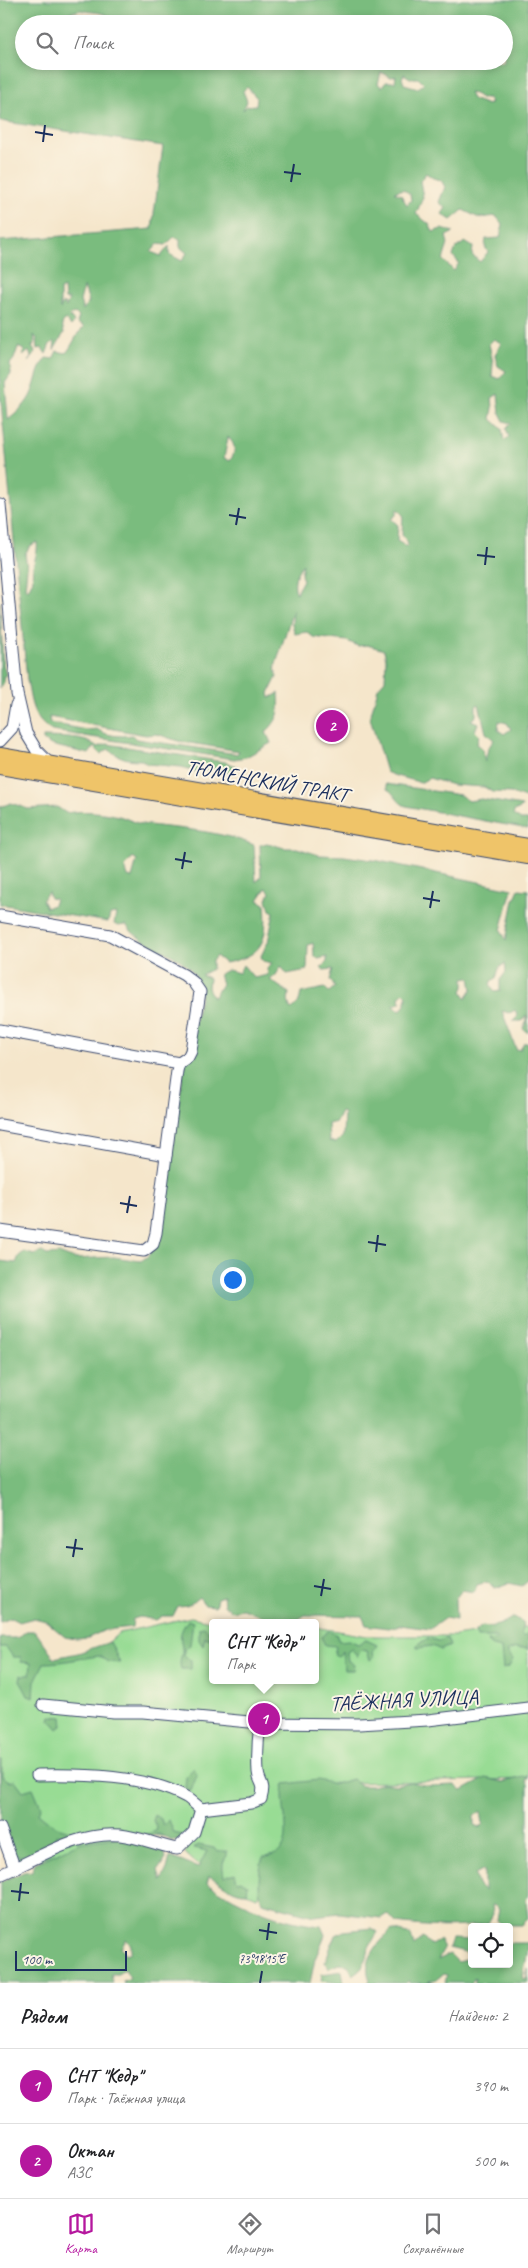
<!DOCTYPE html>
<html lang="ru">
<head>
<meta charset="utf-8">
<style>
  :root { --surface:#fff; --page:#f6f6f6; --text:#202124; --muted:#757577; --line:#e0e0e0; --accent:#b5179e }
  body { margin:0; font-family:Caveat,sans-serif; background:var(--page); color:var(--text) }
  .controls { position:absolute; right:15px; bottom:15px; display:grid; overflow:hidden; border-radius:5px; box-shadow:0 2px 8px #0003 }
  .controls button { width:45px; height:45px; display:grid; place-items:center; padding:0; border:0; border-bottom:1px solid var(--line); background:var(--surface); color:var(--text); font:25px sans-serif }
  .scale { position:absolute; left:15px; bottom:12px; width:112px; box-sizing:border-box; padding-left:5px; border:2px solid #1b2f5e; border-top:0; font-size:14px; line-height:18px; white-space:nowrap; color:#1b2f5e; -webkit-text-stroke:4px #fcf5e5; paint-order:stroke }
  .you { position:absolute; left:232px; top:1279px; width:18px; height:18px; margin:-12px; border:4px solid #fff; border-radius:50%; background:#1a73e8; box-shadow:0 0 0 8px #1a73e833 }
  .badge { display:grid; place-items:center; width:32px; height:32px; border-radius:50%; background:var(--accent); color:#fff; font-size:16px; font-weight:700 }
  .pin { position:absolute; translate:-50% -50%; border:2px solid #fff; box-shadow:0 1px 5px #0006 }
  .popup { position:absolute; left:209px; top:1619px; width:110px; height:65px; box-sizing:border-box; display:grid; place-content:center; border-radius:5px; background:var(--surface); filter:drop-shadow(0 1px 4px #0005); font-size:16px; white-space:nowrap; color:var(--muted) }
  .popup b { font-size:19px; color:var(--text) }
  .popup::after { content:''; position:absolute; left:50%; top:100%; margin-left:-10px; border:10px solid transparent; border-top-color:var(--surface) }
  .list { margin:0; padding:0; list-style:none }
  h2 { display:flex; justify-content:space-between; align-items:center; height:65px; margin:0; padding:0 20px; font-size:21px }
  h2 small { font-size:16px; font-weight:400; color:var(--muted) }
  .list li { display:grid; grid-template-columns:32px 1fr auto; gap:15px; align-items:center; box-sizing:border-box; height:75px; padding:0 20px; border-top:1px solid var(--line) }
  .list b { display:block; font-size:19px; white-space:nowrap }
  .list p { margin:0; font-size:16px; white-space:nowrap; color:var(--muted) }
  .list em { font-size:16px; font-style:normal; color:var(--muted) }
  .icon { flex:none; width:28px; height:28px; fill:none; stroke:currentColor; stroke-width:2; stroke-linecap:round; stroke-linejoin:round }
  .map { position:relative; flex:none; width:528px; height:1983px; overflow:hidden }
  .search { position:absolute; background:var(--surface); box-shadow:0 2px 8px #0003; left:15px; right:15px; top:15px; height:55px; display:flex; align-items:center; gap:12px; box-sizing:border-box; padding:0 18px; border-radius:28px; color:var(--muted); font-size:19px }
  .sheet { height:215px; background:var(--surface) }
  nav { display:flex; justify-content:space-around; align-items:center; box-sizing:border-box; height:70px; border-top:1px solid var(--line); background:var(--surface); font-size:14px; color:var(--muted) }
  nav a { display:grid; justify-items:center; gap:2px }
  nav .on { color:var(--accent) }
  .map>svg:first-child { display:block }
  .green { fill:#98dc94; stroke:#5a8679 }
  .forest { fill:#7abc7e; stroke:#4a766e; fill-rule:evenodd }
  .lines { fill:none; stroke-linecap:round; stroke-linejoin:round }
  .minor-casing { stroke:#3c4a6e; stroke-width:13 }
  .major-casing { stroke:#3c4a6e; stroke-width:16 }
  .minor { stroke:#fff; stroke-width:11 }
  .major { stroke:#efc469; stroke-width:14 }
  .ticks { fill:none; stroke:#1b2f5e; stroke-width:2 }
  .labels { text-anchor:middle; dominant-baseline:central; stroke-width:4; stroke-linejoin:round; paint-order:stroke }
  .street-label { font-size:21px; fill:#1b2f5e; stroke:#fcf5e5 }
  .ticks-label { font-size:12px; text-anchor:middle; fill:#1b2f5e; stroke:#fcf5e5; stroke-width:4; stroke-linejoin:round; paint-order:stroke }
</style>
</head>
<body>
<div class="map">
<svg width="528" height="1983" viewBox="0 0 528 1983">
  <rect width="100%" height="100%" fill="#fcf5e5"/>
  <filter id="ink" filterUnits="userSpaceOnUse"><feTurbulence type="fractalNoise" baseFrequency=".02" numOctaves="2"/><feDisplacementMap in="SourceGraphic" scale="10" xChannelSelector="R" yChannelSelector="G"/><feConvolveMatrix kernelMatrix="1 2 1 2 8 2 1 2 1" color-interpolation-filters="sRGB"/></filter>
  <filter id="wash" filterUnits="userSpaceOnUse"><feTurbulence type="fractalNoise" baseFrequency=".0096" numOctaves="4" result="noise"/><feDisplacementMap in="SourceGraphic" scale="20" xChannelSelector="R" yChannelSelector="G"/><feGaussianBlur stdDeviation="1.12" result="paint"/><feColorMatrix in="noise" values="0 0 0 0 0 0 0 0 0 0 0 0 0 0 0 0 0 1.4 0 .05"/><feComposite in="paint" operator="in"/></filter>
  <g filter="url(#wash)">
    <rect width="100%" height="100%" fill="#f5e6cb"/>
    <path class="green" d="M191,1617L219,1623H213V1680H315V1627L367,1636H455L507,1628L528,1627V1779L303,1784L289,1867L267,1876L257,1897C230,1887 206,1874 185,1853L193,1840L134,1833L12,1866L0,1835V1644L54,1660L95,1654L119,1633Z"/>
    <g class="forest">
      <path d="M0,0H528V799L511,793L493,792L484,787L453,785L429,778L420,783C409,778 398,778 386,772L370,718L378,688L385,680L386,659L384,650L367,645L358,646L347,641L313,637L307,632L295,634L292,624L293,610L275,667L277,677L269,693L270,698L279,693C280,712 280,718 266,732L271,743L246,757L234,759L52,731C32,719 31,702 27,680L0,391V241L152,229L163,146L0,121ZM81,10C92,13 101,11 111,17H99L68,13ZM24,24H504V61H24ZM381,72L391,77L396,76L395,82H386L382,87L378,84ZM404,74L410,78H418L424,84L418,88L404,84L402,78ZM247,87L257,98L256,105L247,106L243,110L247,101L243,91ZM469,93L475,94L481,98H488L491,102L488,105L472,99ZM426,173L433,178L441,180L445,187L439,202L446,208L442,214L451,220L463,210L479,218L496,216L503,225L500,238L486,239L485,247L488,252L480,262L472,255L473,247L465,242L456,248L453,256L459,263L454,271L443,260L448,244L446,236L454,232L441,229L433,232L429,224L416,214L423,197L420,181ZM403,189L410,194L411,200L407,205L401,195L394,192ZM174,237L180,239V247L187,253L182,261L169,254V246L161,256L151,252L158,244L166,245ZM84,286L89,302L83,310L80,301ZM64,288L65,299H69L66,307L63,303L60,309V290ZM75,313L79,317L77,323L84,327C76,334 73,345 66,353L57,351L53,359L46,358C37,369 37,380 32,392C28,403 17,413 8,420L5,383L11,374L10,364L14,359L18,347L24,350L23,356L29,351L31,357L29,362L35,352L32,347L35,342L34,335L37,339L38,349L42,348L46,354L50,344L55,341L54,350L64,333L62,324L65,319L71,326L74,322L69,316ZM494,339L501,343L495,355L498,366L506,371L500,379L492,376L493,363L489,344ZM498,394L500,413L504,421L511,423L506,429L509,437L504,441L502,429L491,419L493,408L492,398ZM228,437C236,445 236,451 230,461L224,458ZM397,509L403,515L402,535L408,543L407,547L397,541L398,525L391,519L396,515ZM37,542C39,555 30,566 33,580L28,590L25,588L27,568L25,554L30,546ZM303,564L301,575L303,580L296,593C293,582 295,573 303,564ZM479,704L486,733L494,740L488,748L485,762L482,748L477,744L479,735L475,731L478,723L471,720L476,716V706ZM49,717L146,735L157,734L178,741L239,751L237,754L136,739L132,735C120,737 106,736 97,729L87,730L50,723ZM499,721L507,723L511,729L504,734L498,730Z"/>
      <path d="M0,602L3,664L6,675L3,677L4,682L0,689Z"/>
      <path d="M43,737C61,738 84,736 98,747L107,744L225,762L236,766L235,772L220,774L205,770L197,772L182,767L147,764L142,760C127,760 120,758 108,749L101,754L94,747L89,754L51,745L43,740Z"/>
      <path d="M386,784L460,795L469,801L481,799L522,806L519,810H515L513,815L521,820H528V829L406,806C397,803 395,793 387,789Z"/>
      <path d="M11,803L28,809L57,807L66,813C83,810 101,812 119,816C126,818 133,822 141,824C179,829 217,830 254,845L256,882L261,877L260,845L267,843L284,848H297L319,855L344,856L379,861L512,889L501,930L506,940L514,900L519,889L528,890V1033L523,1029L527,1021L526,1015L522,1021H513L518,1016L515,1010L510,1013L502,1011L516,1049L520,1050L524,1043H528V1581L522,1586L509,1583L496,1588L487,1581L477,1584L474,1592L462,1590L455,1599L456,1620L445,1618L430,1629L400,1625L388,1628L366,1625L362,1616L305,1615L294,1622L278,1623L243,1609L232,1611L224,1605L223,1596L217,1598L215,1606L205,1605L199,1597L189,1605L178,1606L173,1616H162L156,1620L140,1617L133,1619L132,1627L105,1630L88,1638L76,1639L65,1637L46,1621L34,1618L19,1622L11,1618L0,1622V1261L16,1263L19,1256L24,1252L34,1255L42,1252L47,1255L61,1254L74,1259L114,1257L141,1261L148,1256L155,1246L169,1172L183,1073L201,993C196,951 146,953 126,925L118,926L114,924L116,914L110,915L108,922L0,904V807ZM133,857L137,860L132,878L128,877L125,867ZM266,888L270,892L267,900L270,910L274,912L268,942L261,956L263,961L272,963L267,969L268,975L254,978L243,965L239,973L228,970L219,974L222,984L213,998L208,988L209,978L201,975L212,969V961L216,956L225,963C264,956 268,940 265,904L258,900ZM48,892L50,898L55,899L53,905L46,908L42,900ZM313,943L314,955L318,959L327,957V962L321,968L324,970L333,969L330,980L335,987L329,992L325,988L301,993L299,1002L291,1010L288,1001L289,993L270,980L276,975L281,966L287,974L307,970L308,945ZM505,963L506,972L500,980V991L495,992L490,984L492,980L496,979L499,968ZM470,977L472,989L466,998L462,991L464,987V978ZM404,992L407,996L405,1005L400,1011L393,1006L401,1002L399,997ZM341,1112L344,1113L343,1136L336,1143L329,1141L328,1124L336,1122Z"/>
      <path d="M513,1617L523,1622L521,1633L523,1637L528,1633V1650L527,1648H515L507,1652L513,1659L509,1667L503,1669L501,1649L492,1647L488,1641L497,1640L495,1637H477L475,1631L482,1626C494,1628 503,1624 513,1617Z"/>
      <path d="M188,1620L193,1622L190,1645L184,1649V1655L191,1661V1669H181C178,1659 183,1657 182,1648C180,1635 179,1633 188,1620Z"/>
      <path d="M213,1626V1640L205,1637L203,1646L199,1640V1628L204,1627L210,1632Z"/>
      <path d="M26,1631H35L54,1658L78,1653L110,1642L120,1663L108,1662L99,1656C80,1658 63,1663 44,1663L35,1681L34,1698L28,1696L20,1680L21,1675H30L31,1663L21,1662V1657H13L6,1647H0V1638H18Z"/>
      <path d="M328,1631L336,1634L339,1641L349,1640L358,1644L366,1640L377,1645L373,1651L374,1657L370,1660L367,1651L361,1650L357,1657L352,1649L347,1652L348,1661L354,1664L353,1670H344L342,1651L338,1657L334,1655L336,1646L325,1645L321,1637Z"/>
      <path d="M428,1638L438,1641L447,1638L450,1646L441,1650L432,1646L417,1648V1645Z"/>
      <path d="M51,1716L62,1717L63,1725L58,1729L50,1720Z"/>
      <path d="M0,1760H2V1776L9,1781L15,1780L23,1791L33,1788L41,1807L38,1813L54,1826L70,1831L78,1837L71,1841L56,1834L55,1841L58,1845L31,1857L13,1855L0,1824Z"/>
      <path d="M194,1768L197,1775L191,1791L185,1788L186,1776Z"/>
      <path d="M528,1776L526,1781L528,1784V1894L526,1901L528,1919L522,1925H501L497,1920L499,1909L492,1904L493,1914L488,1923C458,1929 427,1927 396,1923L388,1914L382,1918L339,1913L314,1916L262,1902C257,1890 259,1869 263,1857C304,1856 276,1804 285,1784L318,1780L335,1784L352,1779L361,1786H373L383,1783L396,1785L410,1782L429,1786L455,1785L462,1791L486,1778L503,1782ZM481,1811L483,1824L479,1828L474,1826V1816ZM484,1870V1891L478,1885L475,1875Z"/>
      <path d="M155,1815L161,1819L163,1825L169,1820L174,1833L184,1836L180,1841H172L159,1834L152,1836L147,1834L156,1831L157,1827L153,1821Z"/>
      <path d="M120,1837L164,1849L166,1858L158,1870L161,1881L167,1869L170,1857L198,1868L207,1851L194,1848L198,1845L214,1848L217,1852L227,1851V1856C221,1862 223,1869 224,1877L235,1873L237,1881L241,1880L248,1885L247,1893C233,1894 222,1882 209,1876L207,1883C241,1905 280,1922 321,1926L325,1935L315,1959L310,1983H124L123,1981L130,1978L125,1969L118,1974H111L113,1983H0V1882L24,1872L32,1871L35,1863L81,1842ZM126,1939L131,1945V1952L126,1954L121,1947Z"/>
      <path d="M372,1928L378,1932L369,1947L367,1958L360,1970L353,1975L348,1965L339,1964L329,1968L325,1962L335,1935L344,1931Z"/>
      <path d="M392,1930L411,1935L414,1946L423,1938L431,1945L440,1940L444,1948L438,1960L450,1954L458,1962L471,1958L465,1952L449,1948L452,1939L472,1940V1964H509V1943H528C528,1956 524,1966 523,1979L526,1980L528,1969V1983H475V1977L471,1983H445L447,1975L443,1974L437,1979L429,1981L435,1983H409V1980L406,1983H368L370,1980C361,1961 379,1942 392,1930Z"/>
      <path d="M342,1971L344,1983L321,1981L322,1974Z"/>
    </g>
  </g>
  <g filter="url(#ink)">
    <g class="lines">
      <defs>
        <g id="minor">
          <path d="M0,504L17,694L26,733L37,751L49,763"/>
          <path d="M0,741L12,728L16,705"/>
          <path d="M0,916L110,935L184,975L193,982L200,992L191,1051L188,1057L179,1063L177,1071L156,1233L153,1244L144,1251L0,1231"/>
          <path d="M0,1030L179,1063"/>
          <path d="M0,1125L166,1155"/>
          <path d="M43,1705L114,1712H143L260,1723L359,1724L428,1720L528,1708"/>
          <path d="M37,1775C83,1774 145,1775 186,1797C191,1800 196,1805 201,1809"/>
          <path d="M201,1809L251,1803L261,1799C266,1781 259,1785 258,1772C257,1756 258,1739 260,1723"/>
          <path d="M0,1828L15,1869"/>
          <path d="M0,1875C37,1859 78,1831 120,1835C139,1837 158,1845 177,1849L194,1832L201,1809"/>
        </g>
        <g id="major">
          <path d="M0,755L528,846"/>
          <path d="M0,767L528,857"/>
        </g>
      </defs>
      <use href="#minor" class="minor-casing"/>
      <use href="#major" class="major-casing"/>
      <use href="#minor" class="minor"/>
      <use href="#major" class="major"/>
    </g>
  </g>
  <path class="ticks" d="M35,132L53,135M43,142L45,125M284,172L301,174M291,182L294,164M229,515L246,518M236,525L239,508M477,555L495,557M485,565L487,547M175,859L192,862M182,869L185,852M423,898L440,901M430,908L433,891M120,1203L137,1206M127,1213L130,1196M368,1242L386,1245M376,1252L378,1235M66,1547L83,1549M73,1557L76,1539M314,1586L331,1589M321,1596L324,1579M11,1891L29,1893M19,1901L21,1883M259,1930L277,1933M267,1940L269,1923M260,1983L262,1971"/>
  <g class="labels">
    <g class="street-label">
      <text transform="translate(267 781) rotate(10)">ТЮМЕНСКИЙ ТРАКТ</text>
      <text transform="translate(404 1700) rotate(-3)">ТАЁЖНАЯ УЛИЦА</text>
    </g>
  </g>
  <g class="ticks-label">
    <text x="262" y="1963">73°18'15"E</text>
  </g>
</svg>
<div class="controls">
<button><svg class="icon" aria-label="locate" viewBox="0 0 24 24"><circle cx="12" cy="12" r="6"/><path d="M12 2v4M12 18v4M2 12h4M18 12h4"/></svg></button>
</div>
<div class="scale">100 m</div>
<div class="you"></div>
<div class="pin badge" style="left:264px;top:1719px">1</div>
<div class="popup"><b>СНТ &quot;Кедр&quot;</b>Парк</div>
<div class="pin badge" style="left:332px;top:726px">2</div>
<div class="search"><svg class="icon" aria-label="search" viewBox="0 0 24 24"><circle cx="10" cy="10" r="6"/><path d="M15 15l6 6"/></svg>Поиск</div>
</div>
<section class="sheet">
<h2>Рядом<small>Найдено: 2</small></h2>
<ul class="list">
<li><span class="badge">1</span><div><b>СНТ &quot;Кедр&quot;</b><p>Парк · Таёжная улица</p></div><em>390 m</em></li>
<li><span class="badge">2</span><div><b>Октан</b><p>АЗС</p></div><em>500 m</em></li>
</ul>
</section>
<nav>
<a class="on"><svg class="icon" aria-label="map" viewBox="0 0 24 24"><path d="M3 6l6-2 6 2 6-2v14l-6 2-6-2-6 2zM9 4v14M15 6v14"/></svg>Карта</a>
<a><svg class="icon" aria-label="directions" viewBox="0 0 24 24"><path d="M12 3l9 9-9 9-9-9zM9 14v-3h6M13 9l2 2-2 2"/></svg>Маршрут</a>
<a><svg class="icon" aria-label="saved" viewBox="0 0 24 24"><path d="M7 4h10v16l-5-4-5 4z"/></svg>Сохранённые</a>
</nav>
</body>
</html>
